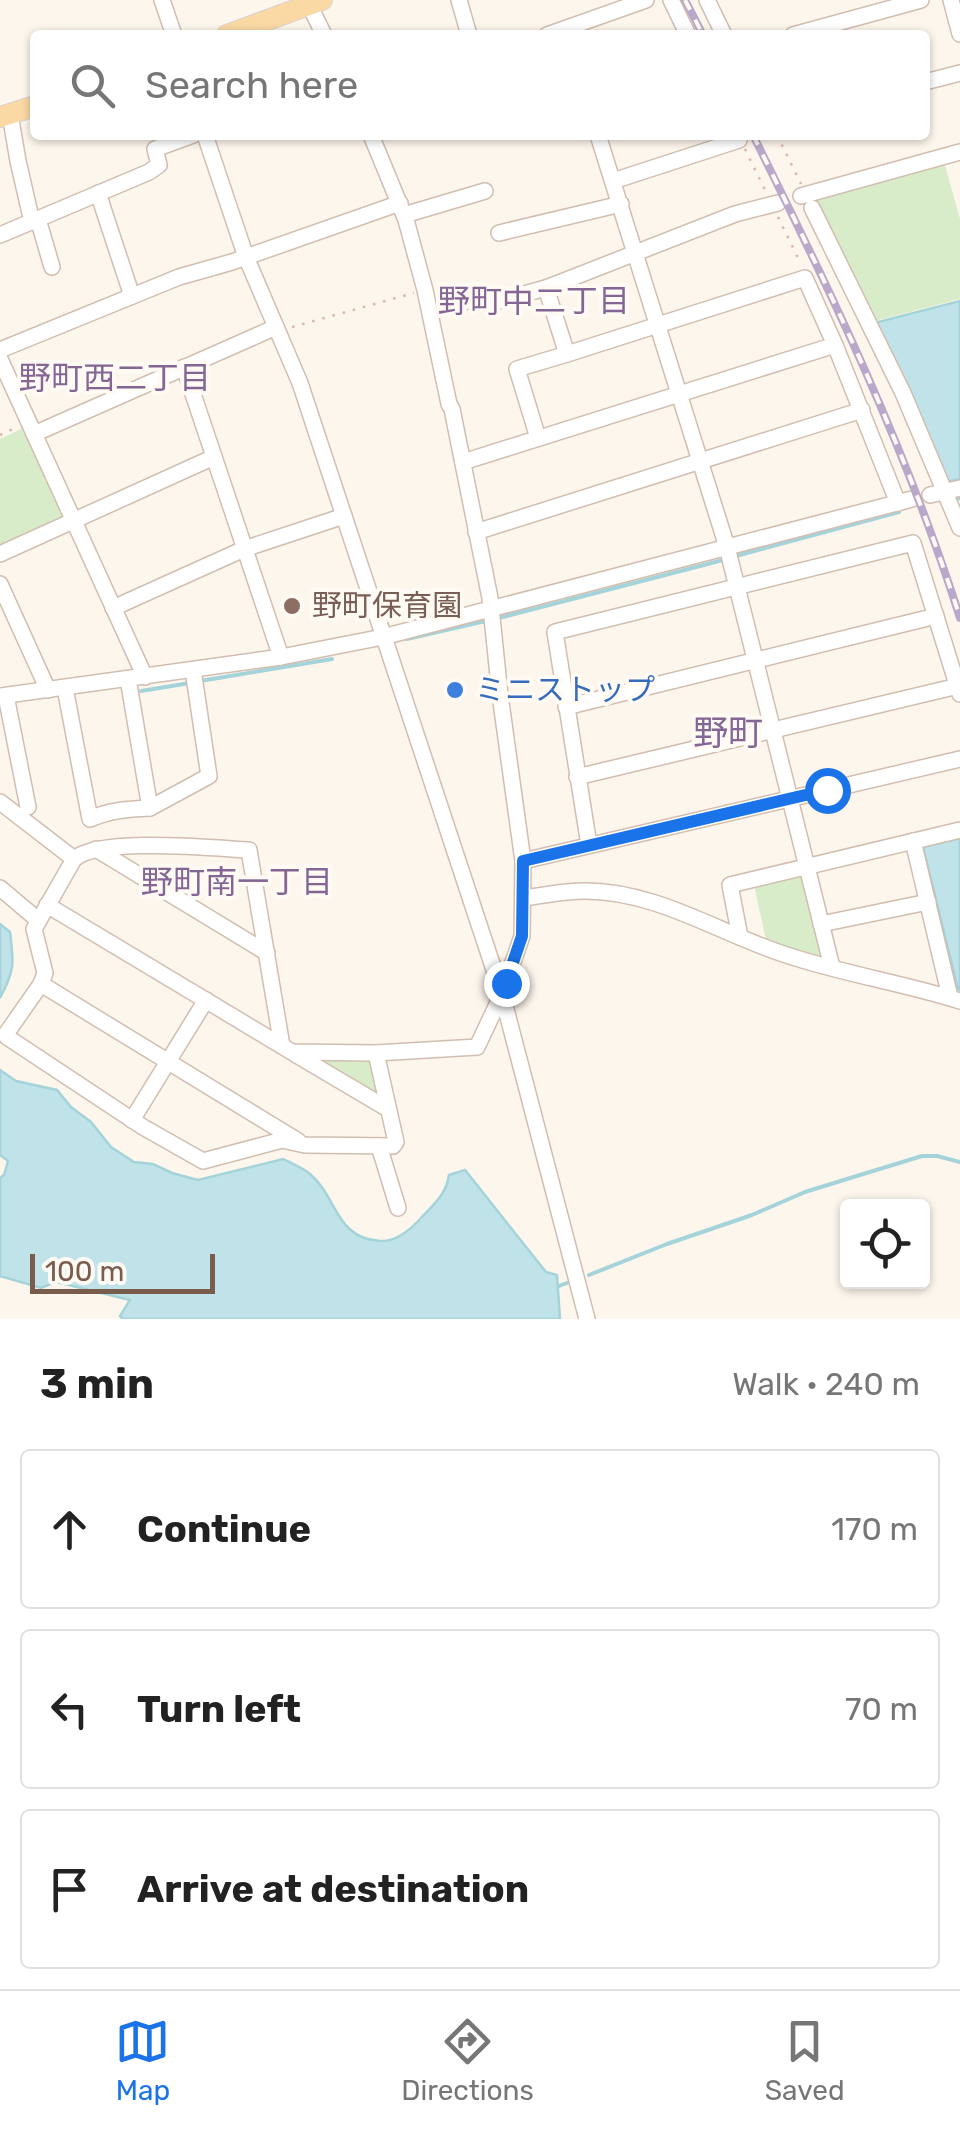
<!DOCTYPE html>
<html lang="en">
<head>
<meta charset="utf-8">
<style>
  :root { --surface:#fff; --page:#f2f2f2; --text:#222; --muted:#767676; --line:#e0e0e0; --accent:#1a73e8 }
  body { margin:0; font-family:Rubik,"Noto Sans JP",sans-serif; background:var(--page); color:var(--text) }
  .controls { position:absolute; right:30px; bottom:30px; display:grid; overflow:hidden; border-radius:10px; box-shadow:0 2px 8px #0004 }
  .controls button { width:90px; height:90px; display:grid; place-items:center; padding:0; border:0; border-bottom:2px solid var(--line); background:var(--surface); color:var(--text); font:50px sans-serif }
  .scale { position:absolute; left:30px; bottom:25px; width:185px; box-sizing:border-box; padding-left:10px; border:5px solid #7a5c4d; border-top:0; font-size:28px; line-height:35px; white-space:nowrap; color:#7a5c4d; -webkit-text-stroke:8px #fffaf3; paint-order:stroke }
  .stop { position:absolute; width:30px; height:30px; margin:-22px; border:8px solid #1a73e8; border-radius:50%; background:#fff }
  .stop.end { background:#1a73e8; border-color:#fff; box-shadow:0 2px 10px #0008 }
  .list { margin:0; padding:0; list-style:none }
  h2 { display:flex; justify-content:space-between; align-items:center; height:130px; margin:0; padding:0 40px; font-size:42px }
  h2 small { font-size:32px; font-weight:400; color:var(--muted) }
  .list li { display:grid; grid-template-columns:65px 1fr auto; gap:30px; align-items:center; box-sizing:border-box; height:160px; margin:0 20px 20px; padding:0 20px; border:2px solid var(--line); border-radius:10px }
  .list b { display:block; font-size:38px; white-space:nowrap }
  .list em { font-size:32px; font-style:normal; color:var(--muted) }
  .icon { flex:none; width:55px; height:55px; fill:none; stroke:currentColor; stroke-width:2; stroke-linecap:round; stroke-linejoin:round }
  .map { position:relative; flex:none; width:960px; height:1319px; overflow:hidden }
  .search { position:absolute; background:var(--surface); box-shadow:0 2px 8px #0004; left:30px; right:30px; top:30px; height:110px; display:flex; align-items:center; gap:25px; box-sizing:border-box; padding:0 35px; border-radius:10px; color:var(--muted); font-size:38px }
  .sheet { height:670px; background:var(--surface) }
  nav { display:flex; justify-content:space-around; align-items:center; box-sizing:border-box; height:140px; border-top:2px solid var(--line); background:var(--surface); font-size:28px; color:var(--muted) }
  nav a { display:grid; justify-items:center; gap:5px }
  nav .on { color:var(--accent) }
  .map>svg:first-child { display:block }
  .green { fill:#d8ecc9 }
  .water { fill:#bfe3e8; stroke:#a5d3da; stroke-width:2.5 }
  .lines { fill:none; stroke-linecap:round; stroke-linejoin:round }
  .stream { stroke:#a5d3da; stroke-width:4 }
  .minor-casing { stroke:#d1beb0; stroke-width:18 }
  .major-casing { stroke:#dad1cd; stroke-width:22 }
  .path { stroke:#d9b8a5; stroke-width:2.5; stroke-dasharray:2.5 8; stroke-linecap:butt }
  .minor { stroke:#fff; stroke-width:15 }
  .major { stroke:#fbd9a5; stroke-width:20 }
  .rail-casing { stroke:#b9a8c9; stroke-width:8 }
  .rail { stroke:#fffaf3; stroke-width:4; stroke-dasharray:11; stroke-linecap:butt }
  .route { stroke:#1a73e8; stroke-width:12 }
  .education-dot { fill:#8d6e63; stroke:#fffaf3; stroke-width:4 }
  .shop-dot { fill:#3f7fe0; stroke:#fffaf3; stroke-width:4 }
  .labels { text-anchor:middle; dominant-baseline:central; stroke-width:8; stroke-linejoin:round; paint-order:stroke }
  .education-label { font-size:30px; fill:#785e54; stroke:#fffaf3; text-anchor:start }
  .shop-label { font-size:30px; fill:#366cbe; stroke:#fffaf3; text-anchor:start }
  .neighbourhood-label { font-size:32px; fill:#846695; stroke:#fffaf3 }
  .quarter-label { font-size:35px; fill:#846695; stroke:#fffaf3 }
</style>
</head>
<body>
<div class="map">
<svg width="960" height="1319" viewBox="0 0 960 1319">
  <rect width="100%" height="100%" fill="#fdf6ec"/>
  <g class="green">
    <path d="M944,162L960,219V299L875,321L814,200L817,197Z"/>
    <path d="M25,427L66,514L63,521L0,549V439Z"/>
    <path d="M798,873L803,876L822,952L818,960L766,940L754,885Z"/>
    <path d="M367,1056L373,1061L382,1097L308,1057Z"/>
  </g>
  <g class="water">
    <path d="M960,301V479L946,482L874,323Z"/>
    <path d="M960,838V990L958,989L923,847Z"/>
    <path d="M0,924L10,932C14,963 15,970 0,998Z"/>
    <path d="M0,1070L16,1081L57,1090L71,1107L91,1122L111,1147L134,1162L153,1164L172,1173L198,1180L283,1159C291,1163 303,1168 310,1174C338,1198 335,1238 380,1241C396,1242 410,1230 420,1219C434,1204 446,1195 449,1175L465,1170L546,1272L557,1275L560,1319H123L120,1316L130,1300L56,1282L41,1288L0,1276V1178L4,1175L8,1161L0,1155Z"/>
  </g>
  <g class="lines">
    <g class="stream">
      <path d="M957,499L960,498"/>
      <path d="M736,556L899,512"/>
      <path d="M499,618L727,559"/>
      <path d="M407,639L490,620"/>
      <path d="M200,681L332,659"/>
      <path d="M141,691L190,683"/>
      <path d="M589,1275L667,1244L752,1215L805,1192L860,1175L922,1156H937L960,1162"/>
      <path d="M559,1286L567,1283"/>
    </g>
    <defs>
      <g id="minor">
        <path d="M162,0L174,35"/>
        <path d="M307,0L324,35"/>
        <path d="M459,0L469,35"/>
        <path d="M671,0L688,35"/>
        <path d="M707,0L724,35"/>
        <path d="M951,0L960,34"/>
        <path d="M547,35L646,0"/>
        <path d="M793,35L921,0"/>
        <path d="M925,82L960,73"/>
        <path d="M10,114L18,161L32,222"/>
        <path d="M205,135L246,257L300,383L502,994L587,1319"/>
        <path d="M598,135L727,547L832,967"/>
        <path d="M613,181L739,140L736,135"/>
        <path d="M98,193L132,296"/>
        <path d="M801,196L960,152"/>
        <path d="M812,208L903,393L960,528"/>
        <path d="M404,215L485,191"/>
        <path d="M38,219L52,267"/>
        <path d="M499,233L621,204"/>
        <path d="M0,235L149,172L159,165L155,149L193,135"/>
        <path d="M498,301L546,288"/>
        <path d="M835,345L898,503"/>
        <path d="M0,350L179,277L232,262L400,203"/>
        <path d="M0,359L145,677"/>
        <path d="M184,367L281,657"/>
        <path d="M34,434L276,327"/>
        <path d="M538,438L517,369L567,354"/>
        <path d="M463,462L835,345L805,278L567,354L546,288L735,214L778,203"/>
        <path d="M930,495L960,488"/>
        <path d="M476,532L862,410"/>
        <path d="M0,554L214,457"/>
        <path d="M0,584L48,690"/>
        <path d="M113,608L244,549L344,516"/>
        <path d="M65,688L90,819C110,810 129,809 150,808L128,679"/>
        <path d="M0,696L281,657L383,637L912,499"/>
        <path d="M6,696L28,807"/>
        <path d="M566,707L936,616"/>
        <path d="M577,777L958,686"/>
        <path d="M0,802L74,859"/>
        <path d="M150,808L209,776L193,670"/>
        <path d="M913,841L950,997"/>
        <path d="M589,845L555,632L913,543L960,694"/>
        <path d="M96,849L267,953"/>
        <path d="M523,861L960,759"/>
        <path d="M0,888L38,920"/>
        <path d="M524,898C544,895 565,891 585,891C661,891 726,938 796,958C850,975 906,984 960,1001"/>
        <path d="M47,905L292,1052L376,1053L477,1047L502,994L522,936L523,861L500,695L490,598L452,409L449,404L425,290L406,220L371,135"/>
        <path d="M821,924L928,902"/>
        <path d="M740,937L730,885L960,830"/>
        <path d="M41,984L298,1141"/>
        <path d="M282,1046L249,850C212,848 99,837 74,859L34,929L45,973L41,984L6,1034L7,1037L143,1127L203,1161L282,1140L305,1145L393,1146L396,1142L376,1053"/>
        <path d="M295,1054L388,1109"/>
        <path d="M132,1120L206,1000"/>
        <path d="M379,1146L398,1208"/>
      </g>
      <g id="major">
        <path d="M227,35L322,0"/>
        <path d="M0,117L35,106"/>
      </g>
    </defs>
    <use href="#minor" class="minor-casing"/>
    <use href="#major" class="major-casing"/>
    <g class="path">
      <path d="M777,135L801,184"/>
      <path d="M745,149L766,192"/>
      <path d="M778,217L801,264"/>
      <path d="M446,314L487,304"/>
      <path d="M292,327L414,293"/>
      <path d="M0,435L17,427"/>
    </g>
    <use href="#minor" class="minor"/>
    <use href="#major" class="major"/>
    <defs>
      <g id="rail">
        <path d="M685,0L703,35"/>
        <path d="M753,135C831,292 907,450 960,618"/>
      </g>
    </defs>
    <use href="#rail" class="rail-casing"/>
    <use href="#rail" class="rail"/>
  </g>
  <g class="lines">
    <path class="route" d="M506,983L522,936L523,861L827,790"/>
  </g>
  <circle class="education-dot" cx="292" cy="606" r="10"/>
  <circle class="shop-dot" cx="455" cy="690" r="10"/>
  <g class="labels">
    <g class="education-label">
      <text x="312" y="606">野町保育園</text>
    </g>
    <g class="shop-label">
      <text x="475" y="690">ミニストップ</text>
    </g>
    <g class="neighbourhood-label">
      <text x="534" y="301">野町中二丁目</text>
      <text x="115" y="378">野町西二丁目</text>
      <text x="237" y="882">野町南一丁目</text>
    </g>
    <g class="quarter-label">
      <text x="728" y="733">野町</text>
    </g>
  </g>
</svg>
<div class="controls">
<button><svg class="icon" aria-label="locate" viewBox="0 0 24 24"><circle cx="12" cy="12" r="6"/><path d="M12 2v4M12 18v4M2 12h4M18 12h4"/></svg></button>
</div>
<div class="scale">100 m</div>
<div class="stop" style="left:827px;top:790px"></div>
<div class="stop end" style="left:506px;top:983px"></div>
<div class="search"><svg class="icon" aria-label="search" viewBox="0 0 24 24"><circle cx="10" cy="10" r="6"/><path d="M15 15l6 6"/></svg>Search here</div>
</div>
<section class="sheet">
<h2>3 min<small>Walk · 240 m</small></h2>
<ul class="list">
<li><svg class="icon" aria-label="ahead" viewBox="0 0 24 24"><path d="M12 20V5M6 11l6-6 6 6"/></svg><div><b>Continue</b></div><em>170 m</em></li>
<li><svg class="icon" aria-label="left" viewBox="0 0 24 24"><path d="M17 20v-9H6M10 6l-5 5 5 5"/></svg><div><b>Turn left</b></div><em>70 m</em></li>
<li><svg class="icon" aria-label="arrive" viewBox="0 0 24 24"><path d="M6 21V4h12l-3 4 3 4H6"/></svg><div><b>Arrive at destination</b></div></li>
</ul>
</section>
<nav>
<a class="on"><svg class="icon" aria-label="map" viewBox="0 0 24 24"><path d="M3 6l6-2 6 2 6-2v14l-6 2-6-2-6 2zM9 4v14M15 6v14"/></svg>Map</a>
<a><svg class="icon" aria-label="directions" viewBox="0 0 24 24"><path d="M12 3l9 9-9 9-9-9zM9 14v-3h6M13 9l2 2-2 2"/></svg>Directions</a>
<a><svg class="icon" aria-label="saved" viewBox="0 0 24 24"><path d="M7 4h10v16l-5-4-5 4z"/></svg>Saved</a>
</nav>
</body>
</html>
